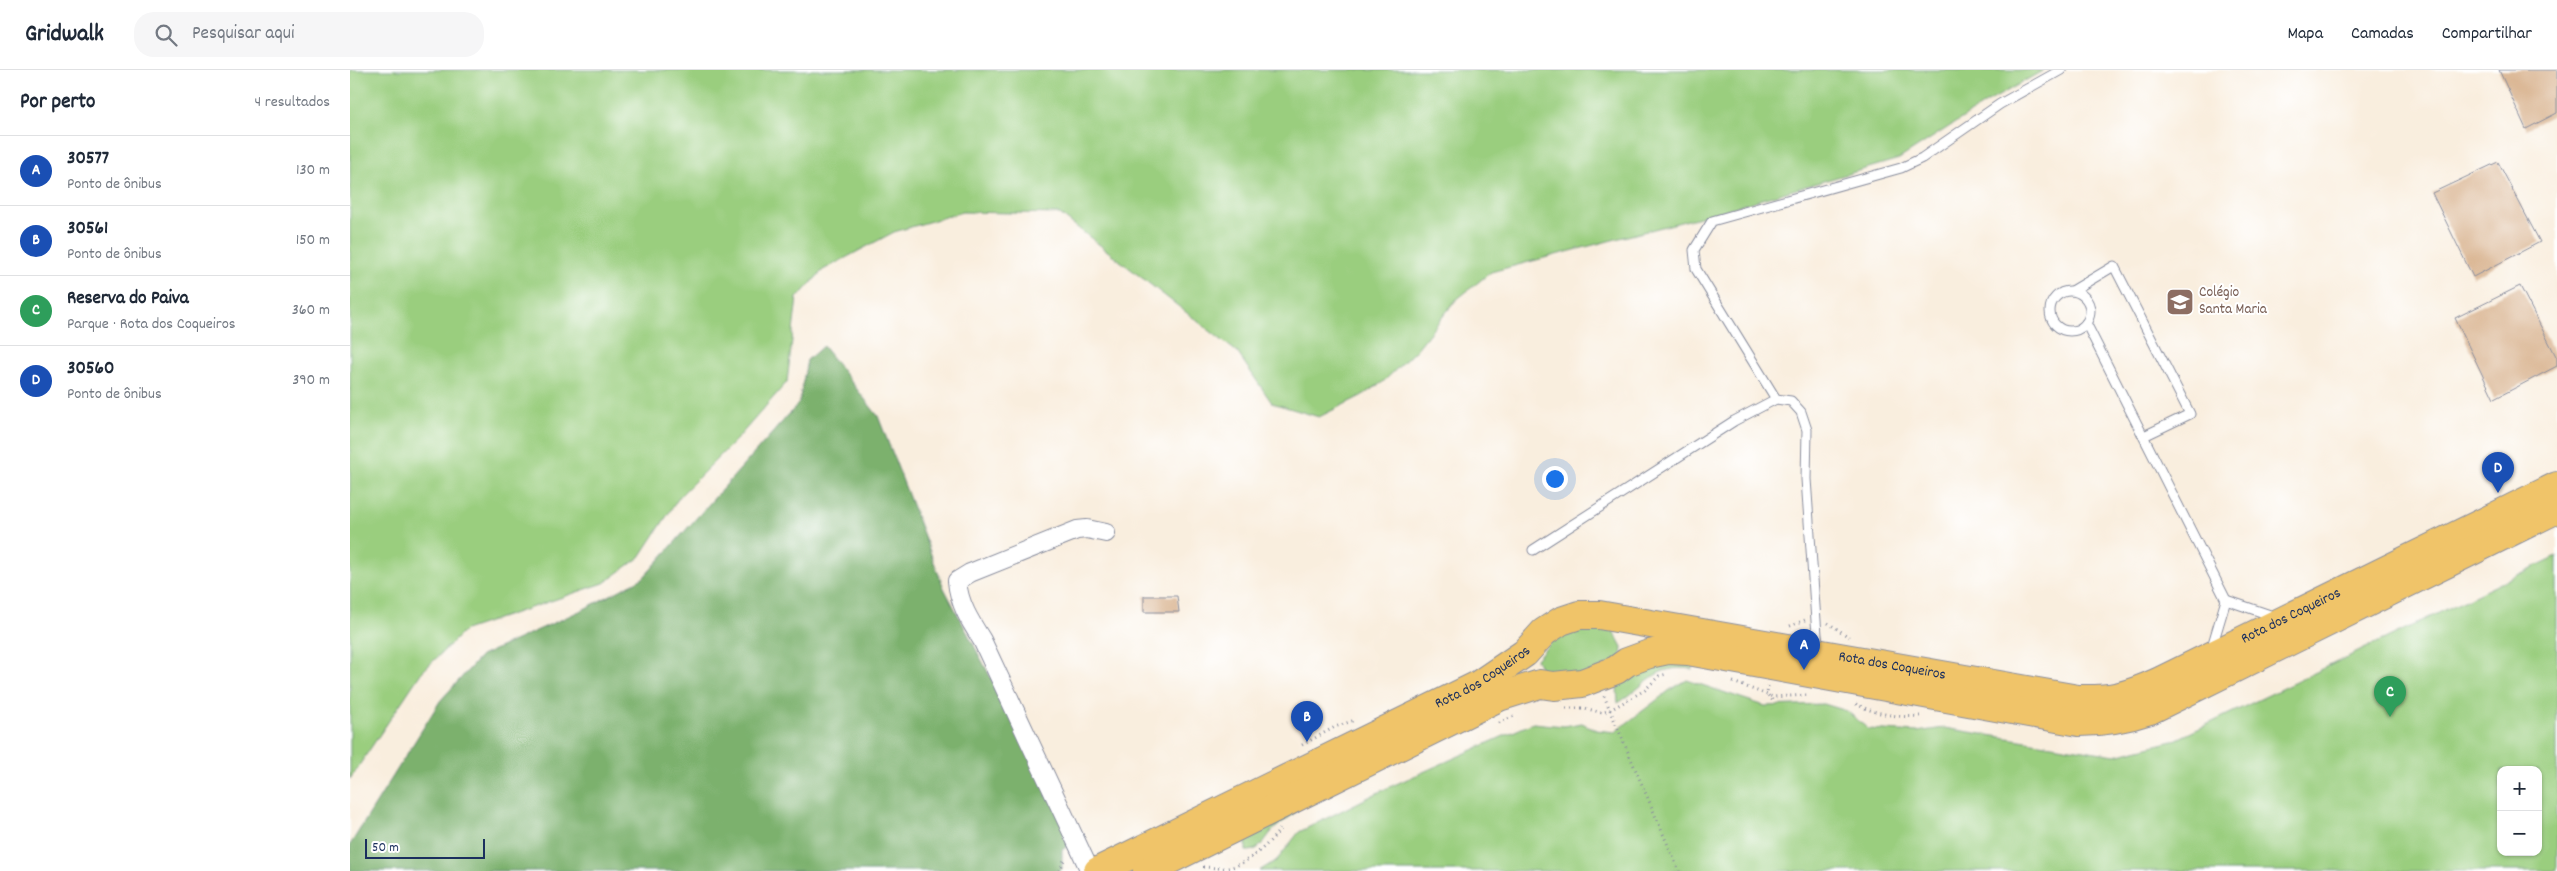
<!DOCTYPE html>
<html lang="pt">
<head>
<meta charset="utf-8">
<style>
  :root { --surface:#fff; --page:#f6f6f7; --text:#1f2937; --muted:#747a83; --line:#e0e1e3; --accent:#1a73e8 }
  body { margin:0; font-family:Dekko,sans-serif; background:var(--page); color:var(--text) }
  .controls { position:absolute; right:15px; bottom:15px; display:grid; overflow:hidden; border-radius:10px; box-shadow:0 1px 4px #0004 }
  .controls button { width:45px; height:45px; display:grid; place-items:center; padding:0; border:0; border-bottom:1px solid var(--line); background:var(--surface); color:var(--text); font:25px sans-serif }
  .scale { position:absolute; left:15px; bottom:12px; width:120px; box-sizing:border-box; padding-left:5px; border:2px solid #1b2f5e; border-top:0; font-size:14px; line-height:18px; white-space:nowrap; color:#1b2f5e; -webkit-text-stroke:4px #fff; paint-order:stroke }
  .you { position:absolute; left:1204px; top:408px; width:18px; height:18px; margin:-12px; border:4px solid #fff; border-radius:50%; background:#1a73e8; box-shadow:0 0 0 8px #1a73e833 }
  .badge { display:grid; place-items:center; width:32px; height:32px; border-radius:50%; background:var(--accent); color:#fff; font-size:16px; font-weight:700 }
  .pin { position:absolute; translate:-50% -41px; filter:drop-shadow(0 1px 2px #0008) }
  .pin::after { content:''; position:absolute; top:26px; width:18px; height:15px; background:inherit; clip-path:polygon(0 0,100% 0,50% 100%) }
  .list { margin:0; padding:0; list-style:none }
  h2 { display:flex; justify-content:space-between; align-items:center; height:65px; margin:0; padding:0 20px; font-size:21px }
  h2 small { font-size:16px; font-weight:400; color:var(--muted) }
  .list li { display:grid; grid-template-columns:32px 1fr auto; gap:15px; align-items:center; box-sizing:border-box; height:70px; padding:0 20px; border-top:1px solid var(--line) }
  .list b { display:block; font-size:19px; white-space:nowrap }
  .list p { margin:0; font-size:16px; white-space:nowrap; color:var(--muted) }
  .list em { font-size:16px; font-style:normal; color:var(--muted) }
  .icon { flex:none; width:28px; height:28px; fill:none; stroke:currentColor; stroke-width:2; stroke-linecap:round; stroke-linejoin:round }
  .map { position:relative; flex:none; width:2207px; height:801px; overflow:hidden }
  header { display:flex; align-items:center; gap:30px; box-sizing:border-box; height:70px; padding:0 25px; background:var(--surface); border-bottom:1px solid var(--line) }
  header strong { font-size:24px }
  nav { display:flex; gap:28px; margin-inline-start:auto; font-size:18px }
  .search { width:350px; height:45px; background:var(--page); display:flex; align-items:center; gap:12px; box-sizing:border-box; padding:0 18px; border-radius:20px; color:var(--muted); font-size:19px }
  main { display:flex }
  aside { flex:1; background:var(--surface) }
  .map>svg:first-child { display:block }
  .green { fill:#9ace7e; stroke:#5a7e6e; fill-rule:evenodd }
  .forest { fill:#7bb16d; stroke:#4b7066 }
  .building { fill:#d9b490 }
  .lines { fill:none; stroke-linecap:round; stroke-linejoin:round }
  .lane-casing { stroke:#8a8e9e; stroke-width:11 }
  .street-casing { stroke:#8a8e9e; stroke-width:20 }
  .primary-casing { stroke:#8a8e9e; stroke-width:30 }
  .path { stroke:#8a8e9e; stroke-width:3; stroke-dasharray:1 4; stroke-linecap:butt }
  .lane { stroke:#fff; stroke-width:9 }
  .street { stroke:#fff; stroke-width:18 }
  .primary { stroke:#f0c469; stroke-width:28 }
  .labels { text-anchor:middle; dominant-baseline:central; stroke-width:4; stroke-linejoin:round; paint-order:stroke }
  .education-label { font-size:15px; fill:#785e54; stroke:#fff; text-anchor:start }
  .street-label { font-size:15px; fill:#1b2f5e; stroke:#fff }
</style>
</head>
<body>
<header>
<strong>Gridwalk</strong>
<div class="search"><svg class="icon" aria-label="search" viewBox="0 0 24 24"><circle cx="10" cy="10" r="6"/><path d="M15 15l6 6"/></svg>Pesquisar aqui</div>
<nav><a>Mapa</a><a>Camadas</a><a>Compartilhar</a></nav>
</header>
<main>
<aside>
<h2>Por perto<small>4 resultados</small></h2>
<ul class="list">
<li><span class="badge" style="background:#1a4fb4">A</span><div><b>30577</b><p>Ponto de ônibus</p></div><em>130 m</em></li>
<li><span class="badge" style="background:#1a4fb4">B</span><div><b>30561</b><p>Ponto de ônibus</p></div><em>150 m</em></li>
<li><span class="badge" style="background:#2e9e5b">C</span><div><b>Reserva do Paiva</b><p>Parque · Rota dos Coqueiros</p></div><em>360 m</em></li>
<li><span class="badge" style="background:#1a4fb4">D</span><div><b>30560</b><p>Ponto de ônibus</p></div><em>390 m</em></li>
</ul>
</aside>
<div class="map">
<svg width="2207" height="801" viewBox="0 0 2207 801">
  <rect width="100%" height="100%" fill="#fff"/>
  <filter id="ink" filterUnits="userSpaceOnUse"><feTurbulence type="fractalNoise" baseFrequency=".02" numOctaves="2"/><feDisplacementMap in="SourceGraphic" scale="10" xChannelSelector="R" yChannelSelector="G"/><feConvolveMatrix kernelMatrix="1 2 1 2 8 2 1 2 1" color-interpolation-filters="sRGB"/></filter>
  <filter id="wash" filterUnits="userSpaceOnUse"><feTurbulence type="fractalNoise" baseFrequency=".0096" numOctaves="4" result="noise"/><feDisplacementMap in="SourceGraphic" scale="20" xChannelSelector="R" yChannelSelector="G"/><feGaussianBlur stdDeviation="1.12" result="paint"/><feColorMatrix in="noise" values="0 0 0 0 0 0 0 0 0 0 0 0 0 0 0 0 0 1.4 0 .05"/><feComposite in="paint" operator="in"/></filter>
  <g filter="url(#wash)">
    <rect width="100%" height="100%" fill="#f9eede"/>
    <g class="green">
      <path d="M0,0H1694L1636,33L1549,89L1361,144L1141,202L1106,230L1066,280L1033,312L1011,326L969,347L922,333L887,282L710,144L612,142L544,162L473,200L447,228L437,312L387,369L330,426L290,487L254,513L115,560L71,603L0,709Z"/>
      <path d="M2207,486V801H909L927,790L949,762L1035,719L1183,653L1214,656L1232,653L1246,660L1265,662L1320,620L1337,610L1415,636L1474,634L1497,641L1518,659L1567,662L1594,658L1765,685L1823,671ZM2151,700H2188V782H2151Z"/>
      <path d="M1216,556L1263,560L1272,577L1271,588L1234,606L1192,602L1186,589Z"/>
      <path d="M1326,592L1344,594L1343,599C1303,594 1299,614 1268,633L1267,616C1286,597 1300,595 1326,592Z"/>
      <path d="M947,741C940,747 931,753 924,759C915,768 911,782 896,781V767L916,754Z"/>
    </g>
    <path class="forest" d="M473,276L528,346L594,518L722,763V773L712,780V798L710,801H0V775L90,631L131,586L234,539L293,508L449,333L457,290Z"/>
    <g id="blocks">
      <g class="building">
        <path d="M2149,0H2207V43L2176,59Z"/>
        <path d="M2148,92L2190,172L2123,207L2082,123Z"/>
        <path d="M2170,216L2207,288V296L2144,329L2105,248Z"/>
        <path d="M794,526H827L829,542H794Z"/>
      </g>
    </g>
  </g>
  <g filter="url(#ink)">
    <use href="#blocks" fill-opacity="0" stroke="#8a8e9e" stroke-width="1"/>
    <g class="lines">
      <defs>
        <g id="lane">
          <path d="M1722,221L1764,196L1840,344L1794,366"/>
          <circle cx="1720" cy="241" r="20"/>
          <path d="M1736,253L1876,530L1861,580"/>
          <path d="M1426,329L1346,199L1344,180L1362,151L1551,98L1572,88L1650,34L1711,0"/>
          <path d="M1183,480L1384,351L1426,329L1441,331L1451,342L1457,360L1456,409L1468,579"/>
          <path d="M1876,530L1926,547"/>
        </g>
        <path id="street" d="M740,801L632,570C620,551 609,534 607,511L620,503L727,460L737,459L756,463"/>
        <g id="primary">
          <path id="s1" d="M748,801L1128,615L1175,583L1194,562L1211,551L1229,545H1249L1728,629C1762,630 1777,626 1808,612L2207,416"/>
          <path d="M797,801L1149,627L1190,614L1204,616L1232,613L1266,600L1277,592L1299,584L1318,580L1338,581L1729,652C1754,652 1776,648 1800,640L2207,439"/>
        </g>
      </defs>
      <use href="#lane" class="lane-casing"/>
      <use href="#street" class="street-casing"/>
      <use href="#primary" class="primary-casing"/>
      <g class="path">
        <path d="M1478,553L1499,567"/>
        <path d="M1440,556L1455,550"/>
        <path d="M1383,612L1423,627L1457,625"/>
        <path d="M1418,616L1417,624L1425,633"/>
        <path d="M1254,626L1329,801"/>
        <path d="M1506,634C1525,644 1549,648 1570,646"/>
        <path d="M1216,638H1235L1252,643L1260,640L1295,620L1309,606L1317,604"/>
        <path d="M1149,653L1164,646"/>
        <path d="M952,675L985,657L1005,650"/>
        <path d="M853,797C861,797 869,799 877,798C895,796 921,773 930,759"/>
        <path d="M710,801L715,787"/>
      </g>
      <use href="#lane" class="lane"/>
      <use href="#street" class="street"/>
      <use href="#primary" class="primary"/>
    </g>
  </g>
  <defs>
    <symbol id="school-square" viewBox="-11 -11 22 22"><rect x="-9" y="-9" width="18" height="18" rx="4" fill="#8d6e63" stroke="#fff"/><path d="M0-5L7-2L0 1L-7-2ZM-4 1L0 2.5L4 1V4Q0 6-4 4Z" fill="#fff"/></symbol>
  </defs>
  <g fill-rule="evenodd">
    <use href="#school-square" x="1814" y="216" width="32" height="32"/>
  </g>
  <g class="labels">
    <g class="education-label">
      <text x="1849" y="223">Colégio<tspan x="1849" dy="17">Santa Maria</tspan></text>
    </g>
    <g class="street-label">
      <text stroke="none"><textPath href="#s1" startOffset="1285">Rota dos Coqueiros</textPath></text>
      <text stroke="none"><textPath href="#s1" startOffset="865">Rota dos Coqueiros</textPath></text>
      <text stroke="none"><textPath href="#s1" startOffset="431">Rota dos Coqueiros</textPath></text>
    </g>
  </g>
</svg>
<div class="controls">
<button>+</button>
<button>−</button>
</div>
<div class="scale">50 m</div>
<div class="you"></div>
<div class="pin badge" style="left:1454px;top:600px;background:#1a4fb4">A</div>
<div class="pin badge" style="left:957px;top:672px;background:#1a4fb4">B</div>
<div class="pin badge" style="left:2040px;top:647px;background:#2e9e5b">C</div>
<div class="pin badge" style="left:2148px;top:423px;background:#1a4fb4">D</div>
</div>
</main>
</body>
</html>
